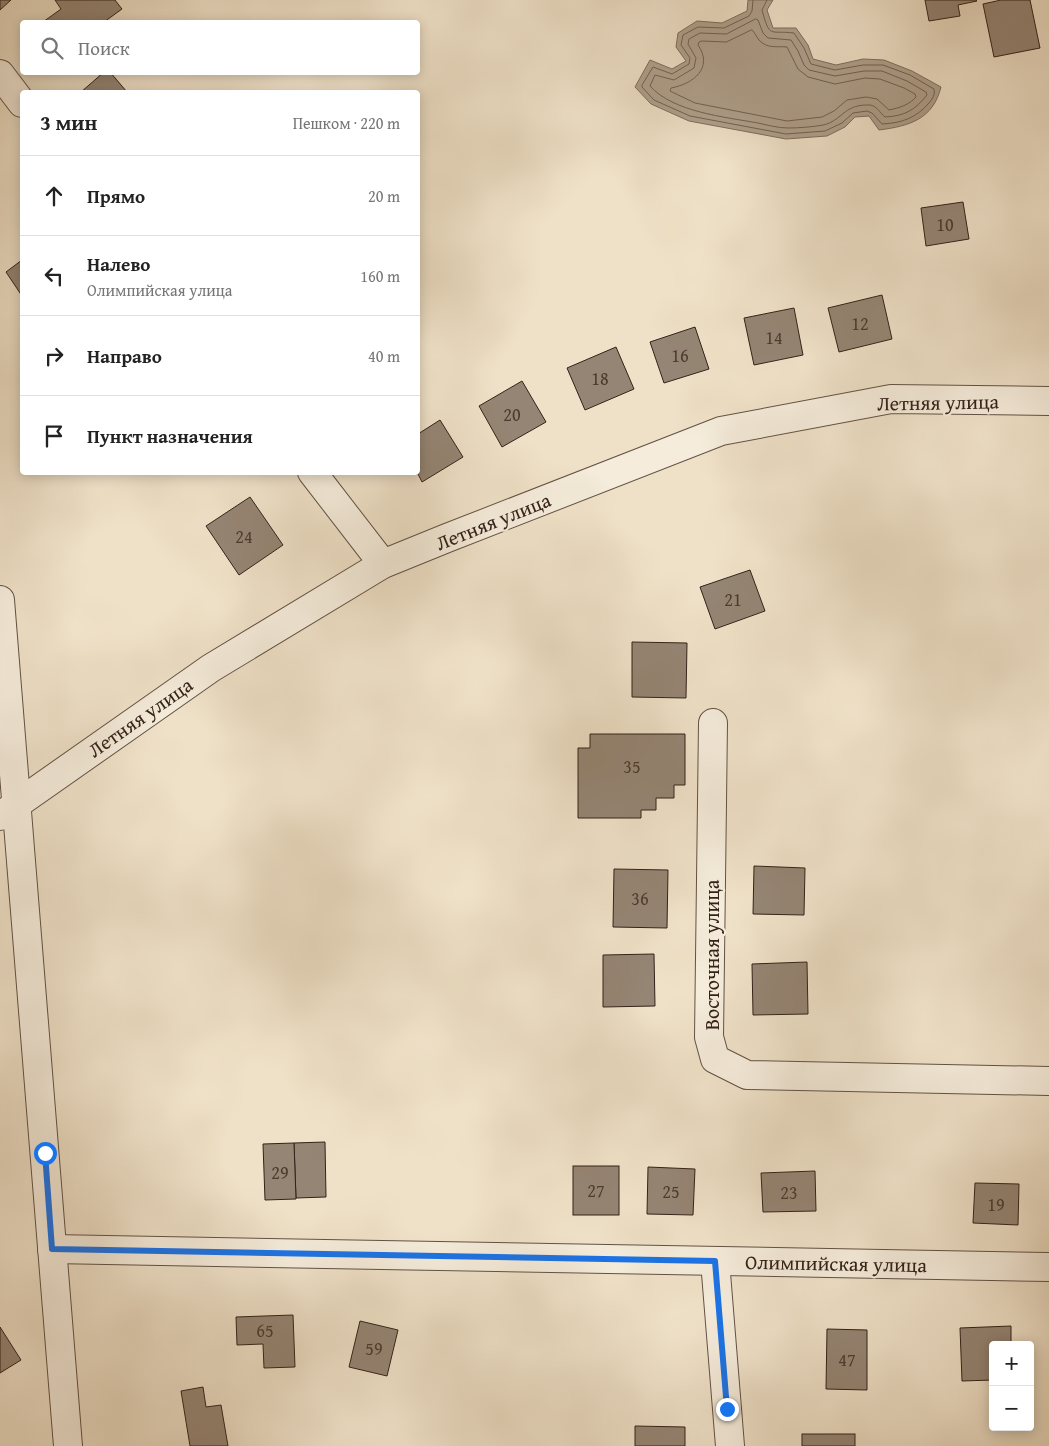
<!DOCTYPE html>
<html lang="ru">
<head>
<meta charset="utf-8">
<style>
  :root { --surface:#fff; --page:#f6f6f6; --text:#222; --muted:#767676; --line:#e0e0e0 }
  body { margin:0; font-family:"Gentium Book Plus",serif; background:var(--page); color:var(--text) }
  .controls { position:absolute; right:15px; bottom:15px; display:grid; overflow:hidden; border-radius:5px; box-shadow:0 2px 12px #0003 }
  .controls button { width:45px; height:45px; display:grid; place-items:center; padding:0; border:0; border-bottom:1px solid var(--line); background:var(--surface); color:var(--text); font:25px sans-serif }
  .stop { position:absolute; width:15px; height:15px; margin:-11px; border:4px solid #1a73e8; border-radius:50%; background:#fff }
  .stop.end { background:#1a73e8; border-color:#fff; box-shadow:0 1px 5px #0008 }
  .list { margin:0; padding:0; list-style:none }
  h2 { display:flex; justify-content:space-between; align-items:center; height:65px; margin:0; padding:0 20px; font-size:21px }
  h2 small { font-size:16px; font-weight:400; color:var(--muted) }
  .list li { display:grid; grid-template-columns:32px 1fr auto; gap:15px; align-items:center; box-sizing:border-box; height:80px; padding:0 20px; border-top:1px solid var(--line) }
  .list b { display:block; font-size:19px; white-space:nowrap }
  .list p { margin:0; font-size:16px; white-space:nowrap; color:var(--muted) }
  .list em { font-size:16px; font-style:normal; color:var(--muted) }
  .icon { flex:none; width:28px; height:28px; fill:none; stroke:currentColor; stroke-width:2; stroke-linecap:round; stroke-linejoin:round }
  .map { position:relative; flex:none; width:1049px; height:1446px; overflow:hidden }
  .search { position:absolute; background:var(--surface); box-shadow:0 2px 12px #0003; left:20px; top:20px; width:400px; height:55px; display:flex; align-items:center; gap:12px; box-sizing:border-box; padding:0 18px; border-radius:5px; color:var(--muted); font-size:19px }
  .panel { position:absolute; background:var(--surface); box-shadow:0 2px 12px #0003; left:20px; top:90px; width:400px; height:385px; border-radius:5px }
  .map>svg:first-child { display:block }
  .water { fill:#afa08c; stroke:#7d6e5e }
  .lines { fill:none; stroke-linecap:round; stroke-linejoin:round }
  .shore { stroke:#716152; stroke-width:1 }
  .building { fill:#958574; stroke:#332219 }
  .minor-casing { stroke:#625245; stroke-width:30 }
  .minor { stroke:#f5ecdb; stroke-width:28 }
  .route { stroke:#1a73e8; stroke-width:6 }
  .labels { text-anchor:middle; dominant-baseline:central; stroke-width:4.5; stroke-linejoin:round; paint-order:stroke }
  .number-label { font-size:18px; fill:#4c3b30 }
  .street-label { font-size:20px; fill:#332219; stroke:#f5ecdb }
</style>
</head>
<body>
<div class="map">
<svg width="1049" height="1446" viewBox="0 0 1049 1446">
  <rect width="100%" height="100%" fill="#efe1c8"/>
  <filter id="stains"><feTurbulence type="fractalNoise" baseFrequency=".004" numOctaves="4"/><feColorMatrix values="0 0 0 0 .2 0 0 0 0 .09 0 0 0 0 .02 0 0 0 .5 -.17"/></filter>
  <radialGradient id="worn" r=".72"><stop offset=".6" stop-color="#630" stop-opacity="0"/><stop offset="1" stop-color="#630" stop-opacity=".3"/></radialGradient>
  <path class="water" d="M748,0H773L767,10L773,28H796L808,45L813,59L836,65L863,59L884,60L912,71L941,87C933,119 910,126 879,130L869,116L855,117L845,127L827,136L786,139L689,121L651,104L635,87L650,60L672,69L686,61L676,47L678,33L697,21L722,23L747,11Z"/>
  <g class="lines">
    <g class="shore">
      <path d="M753,0L752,11L749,16L724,28L698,27L683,35L681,45L690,58L689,64L672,74L653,67L642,85V87L654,100L690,116L786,134L825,131L842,123L853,113L867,111L872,113L882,124C902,123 916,118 929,103C933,98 935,95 934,89L910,75L883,65H863L835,70L811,64L804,48L794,33C769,30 770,39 762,10L767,0"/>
      <path d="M756,19L758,20L763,33L768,38L791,40L798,51L804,65L809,70L835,76L864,71H882L907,81L926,92L927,95C915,110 905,116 885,117C879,112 876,104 867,105C843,105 842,121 823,125C812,127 799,128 788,128C778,128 767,125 758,123C725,117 673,112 650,86L655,75L674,80L694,68L696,58L688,44L689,39L700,33L726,34Z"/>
      <path d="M752,30C755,33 756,36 759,40C767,49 777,46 787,47L798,69L808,77L835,84L865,78L880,79L904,88L915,94L916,97C909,105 899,108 889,110L877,99L866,97L847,100L834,111L822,117L787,121L695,103L670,91L671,88C693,84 714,68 698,45L699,42L702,41L726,42Z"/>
    </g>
  </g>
  <g class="building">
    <path d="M0,0H11L0,10Z"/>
    <path d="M55,0H115L122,9L104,22H43L61,9Z"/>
    <path d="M925,0H976L977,1L958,5L960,16L929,21Z"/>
    <path d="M1001,0H1030L1040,48L994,57L983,4Z"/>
    <path d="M104,72H110L127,92H81Z"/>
    <path d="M963,202L969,239L926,246L921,208Z"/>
    <path d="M22,260V296L6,272Z"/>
    <path d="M882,295L892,339L839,352L828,308Z"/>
    <path d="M794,308L803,355L754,365L744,318Z"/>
    <path d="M695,327L709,369L664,383L650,342Z"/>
    <path d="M616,347L634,389L585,410L567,368Z"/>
    <path d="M522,381L546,422L502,447L479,406Z"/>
    <path d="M440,420L463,457L422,482L417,472L418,434Z"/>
    <path d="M250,497L283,545L239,575L206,526Z"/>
    <path d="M750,570L765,611L715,629L700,587Z"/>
    <path d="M632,642L687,643L686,698L632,697Z"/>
    <path d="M590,734H685V785H674V798H656V810H641V818H578V748H590Z"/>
    <path d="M754,866L805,868L804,915L753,914Z"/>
    <path d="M614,869L668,870L667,928L613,927Z"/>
    <path d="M654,954L655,1006L603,1007V955Z"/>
    <path d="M807,962L808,1014L753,1015L752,964Z"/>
    <path d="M325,1142L326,1197L296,1198L294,1143Z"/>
    <path d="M294,1143L296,1199L265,1200L263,1144Z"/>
    <rect x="573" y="1166" width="46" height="49"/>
    <path d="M648,1167L695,1169L693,1215L647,1214Z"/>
    <path d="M815,1171L816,1211L763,1212L761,1173Z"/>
    <path d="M975,1183L1019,1184L1018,1225L973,1223Z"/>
    <path d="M293,1315L295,1367L264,1368L263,1344L237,1345L236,1317Z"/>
    <path d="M360,1321L398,1330L387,1376L349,1367Z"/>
    <path d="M1011,1326V1345H993V1380L962,1381L960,1328Z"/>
    <path d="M0,1327L21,1360L0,1373Z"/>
    <path d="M827,1329L867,1330V1390L826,1389Z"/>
    <path d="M203,1387L206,1407L221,1405L228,1446H190L181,1391Z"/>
    <path d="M635,1426L685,1427V1446H635Z"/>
    <rect x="802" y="1434" width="53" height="12"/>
  </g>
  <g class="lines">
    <defs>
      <g id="minor">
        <path d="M0,74L22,103"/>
        <path d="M312,472L383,564"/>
        <path d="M0,600L68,1446"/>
        <path d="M713,723L709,1037L715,1059L747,1075L1049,1081"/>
        <path d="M0,816L211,668L383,564L447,538L721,431L891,399L1049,401"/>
        <path d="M52,1249L1049,1267"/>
        <path d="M715,1261L730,1446"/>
      </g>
    </defs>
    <use href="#minor" class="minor-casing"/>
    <use href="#minor" class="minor"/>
  </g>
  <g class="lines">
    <path class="route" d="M45,1153L52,1249L715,1261L727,1409"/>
  </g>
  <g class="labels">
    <g class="number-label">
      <text x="945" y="224">10</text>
      <text x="860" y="323">12</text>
      <text x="774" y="337">14</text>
      <text x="680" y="355">16</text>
      <text x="600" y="378">18</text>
      <text x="512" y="414">20</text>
      <text x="244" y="536">24</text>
      <text x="733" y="599">21</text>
      <text x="632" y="766">35</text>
      <text x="640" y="898">36</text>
      <text x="280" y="1172">29</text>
      <text x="596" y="1190">27</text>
      <text x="671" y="1191">25</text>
      <text x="789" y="1192">23</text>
      <text x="996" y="1204">19</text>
      <text x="265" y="1330">65</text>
      <text x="374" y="1348">59</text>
      <text x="847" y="1359">47</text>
    </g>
    <g class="street-label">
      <text transform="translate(938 402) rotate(-1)">Летняя улица</text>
      <text transform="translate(493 521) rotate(-22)">Летняя улица</text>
      <text transform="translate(140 717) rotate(-35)">Летняя улица</text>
      <text transform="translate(711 955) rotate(-90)">Восточная улица</text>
      <text transform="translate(836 1263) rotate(1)">Олимпийская улица</text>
    </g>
  </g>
  <rect width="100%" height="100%" filter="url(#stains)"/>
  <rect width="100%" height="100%" fill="url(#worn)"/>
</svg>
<div class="controls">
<button>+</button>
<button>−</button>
</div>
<div class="stop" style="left:45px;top:1153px"></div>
<div class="stop end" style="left:727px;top:1409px"></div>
<div class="search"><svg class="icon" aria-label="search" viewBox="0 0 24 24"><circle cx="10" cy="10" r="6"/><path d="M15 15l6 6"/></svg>Поиск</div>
<section class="panel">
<h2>3 мин<small>Пешком · 220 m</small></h2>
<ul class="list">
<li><svg class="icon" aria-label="ahead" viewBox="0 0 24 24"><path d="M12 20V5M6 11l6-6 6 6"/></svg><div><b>Прямо</b></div><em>20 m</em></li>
<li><svg class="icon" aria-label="left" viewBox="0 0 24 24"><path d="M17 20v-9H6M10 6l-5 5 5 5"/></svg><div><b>Налево</b><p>Олимпийская улица</p></div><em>160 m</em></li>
<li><svg class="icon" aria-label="right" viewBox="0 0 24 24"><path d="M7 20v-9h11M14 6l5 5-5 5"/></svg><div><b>Направо</b></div><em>40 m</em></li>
<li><svg class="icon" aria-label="arrive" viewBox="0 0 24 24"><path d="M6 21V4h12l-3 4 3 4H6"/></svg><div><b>Пункт назначения</b></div></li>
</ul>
</section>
</div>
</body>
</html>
